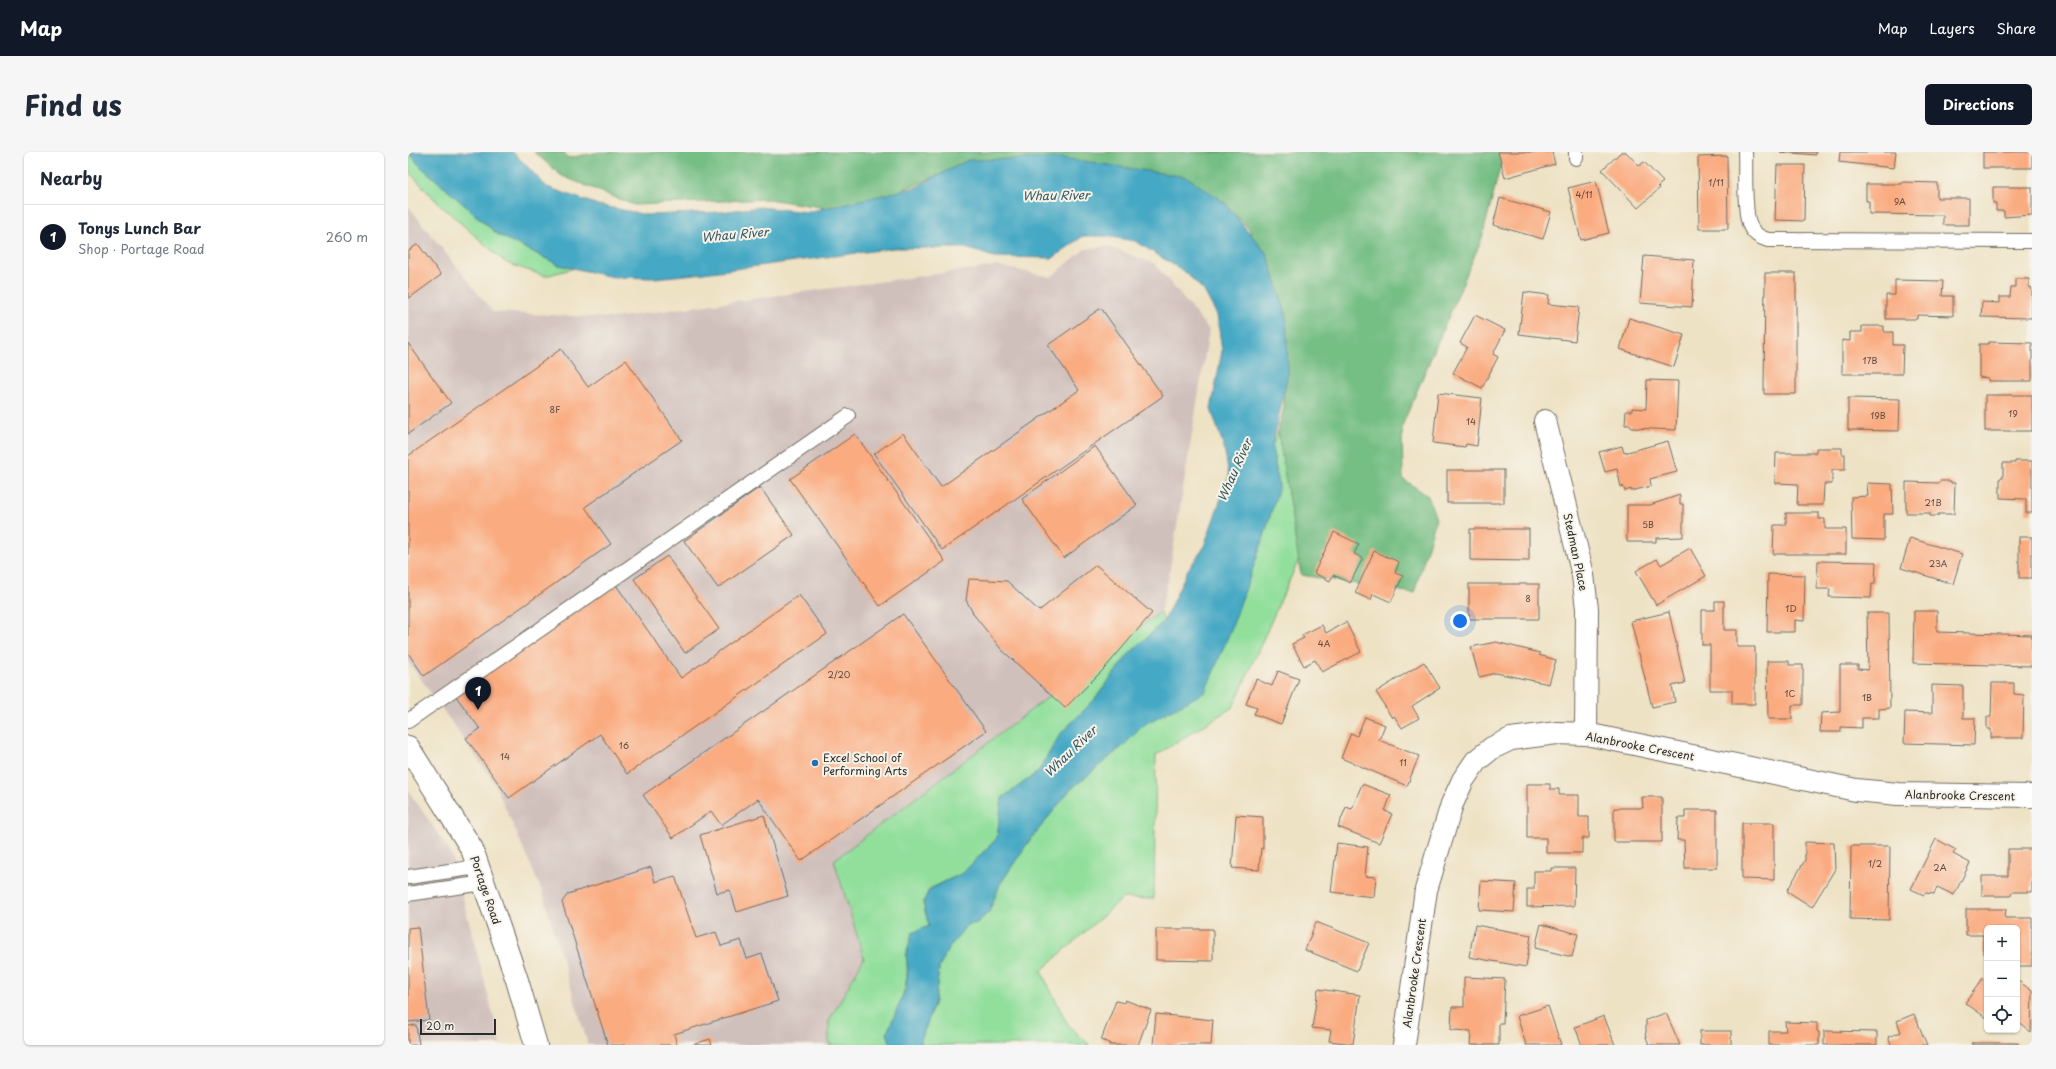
<!DOCTYPE html>
<html lang="en">
<head>
<meta charset="utf-8">
<style>
  :root { --surface:#fff; --page:#f6f6f7; --text:#1f2937; --muted:#747a83; --line:#e0e1e3; --accent:#111827 }
  body { margin:0; font-family:"Playpen Sans",sans-serif; background:var(--page); color:var(--text) }
  .controls { position:absolute; right:12px; bottom:12px; display:grid; overflow:hidden; border-radius:6px; box-shadow:0 1px 3px #0004 }
  .controls button { width:36px; height:36px; display:grid; place-items:center; padding:0; border:0; border-bottom:1px solid var(--line); background:var(--surface); color:var(--text); font:20px sans-serif }
  .scale { position:absolute; left:12px; bottom:10px; width:76px; box-sizing:border-box; padding-left:4px; border:2px solid #2b2b2b; border-top:0; font-size:11px; line-height:14px; white-space:nowrap; color:#2b2b2b; -webkit-text-stroke:3px #f7f3e8; paint-order:stroke }
  .you { position:absolute; left:1052px; top:469px; width:14px; height:14px; margin:-10px; border:3px solid #fff; border-radius:50%; background:#1a73e8; box-shadow:0 0 0 6px #1a73e833 }
  .badge { display:grid; place-items:center; width:26px; height:26px; border-radius:50%; background:var(--accent); color:#fff; font-size:13px; font-weight:700 }
  .pin { position:absolute; translate:-50% -33px; filter:drop-shadow(0 1px 2px #0008) }
  .pin::after { content:''; position:absolute; top:21px; width:14px; height:12px; background:inherit; clip-path:polygon(0 0,100% 0,50% 100%) }
  .list { margin:0; padding:0; list-style:none }
  h2 { display:flex; justify-content:space-between; align-items:center; height:52px; margin:0; padding:0 16px; font-size:17px }
  h2 small { font-size:13px; font-weight:400; color:var(--muted) }
  .list li { display:grid; grid-template-columns:26px 1fr auto; gap:12px; align-items:center; box-sizing:border-box; height:64px; padding:0 16px; border-top:1px solid var(--line) }
  .list b { display:block; font-size:15px; white-space:nowrap }
  .list p { margin:0; font-size:13px; white-space:nowrap; color:var(--muted) }
  .list em { font-size:13px; font-style:normal; color:var(--muted) }
  .icon { flex:none; width:22px; height:22px; fill:none; stroke:currentColor; stroke-width:2; stroke-linecap:round; stroke-linejoin:round }
  .map { position:relative; flex:none; width:1624px; height:893px; overflow:hidden; border-radius:6px }
  header { display:flex; align-items:center; gap:24px; box-sizing:border-box; height:56px; padding:0 20px; background:var(--accent); color:#fff }
  header strong { font-size:19px }
  nav { display:flex; gap:22px; margin-inline-start:auto; font-size:14px }
  .intro { display:flex; align-items:center; justify-content:space-between; box-sizing:border-box; height:96px; padding:0 24px }
  h1 { margin:0; font-size:28px }
  .button { padding:10px 18px; border-radius:6px; background:var(--accent); color:#fff; font-size:14px; font-weight:700 }
  main { display:flex; gap:24px; padding:0 24px }
  aside { flex:1; background:var(--surface); border-radius:6px; box-shadow:0 1px 3px #0004 }
  .map>svg:first-child { display:block }
  .industrial { fill:#d0c0bc }
  .green { fill:#92df9c; stroke:#5e8564 }
  .forest { fill:#75be84; stroke:#507458 }
  .water { fill:#45a8c4; stroke:#386a78 }
  .building { fill:#faab80 }
  .lines { fill:none; stroke-linecap:round; stroke-linejoin:round }
  .service-casing { stroke:#6f6b61; stroke-width:16 }
  .minor-casing { stroke:#6f6b61; stroke-width:24 }
  .secondary-casing { stroke:#6f6b61; stroke-width:24 }
  .service { stroke:#fff; stroke-width:14 }
  .minor { stroke:#fff; stroke-width:22 }
  .secondary { stroke:#fff; stroke-width:22 }
  .poi-dot { fill:#1f6fb2; stroke:#f7f3e8; stroke-width:1.5 }
  .labels { text-anchor:middle; dominant-baseline:central; stroke-width:4; stroke-linejoin:round; paint-order:stroke }
  .number-label { font-size:9px; fill:#5f4b40 }
  .street-label { font-size:11px; fill:#2b2b2b; stroke:#f7f3e8 }
  .poi-label { font-size:11px; fill:#2b2b2b; stroke:#f7f3e8; text-anchor:start }
  .water-label { font-size:12px; font-style:italic; fill:#345761; stroke:#f7f3e8 }
</style>
</head>
<body>
<header>
<strong>Map</strong>
<nav><a>Map</a><a>Layers</a><a>Share</a></nav>
</header>
<div class="intro"><h1>Find us</h1><a class="button">Directions</a></div>
<main>
<aside>
<h2>Nearby<small></small></h2>
<ul class="list">
<li><span class="badge">1</span><div><b>Tonys Lunch Bar</b><p>Shop · Portage Road</p></div><em>260 m</em></li>
</ul>
</aside>
<div class="map">
<svg width="1624" height="893" viewBox="0 0 1624 893">
  <rect width="100%" height="100%" fill="#f7f3e8"/>
  <filter id="ink" filterUnits="userSpaceOnUse"><feTurbulence type="fractalNoise" baseFrequency=".025" numOctaves="2"/><feDisplacementMap in="SourceGraphic" scale="8" xChannelSelector="R" yChannelSelector="G"/><feConvolveMatrix kernelMatrix="1 2 1 2 8 2 1 2 1" color-interpolation-filters="sRGB"/></filter>
  <filter id="wash" filterUnits="userSpaceOnUse"><feTurbulence type="fractalNoise" baseFrequency=".012" numOctaves="4" result="noise"/><feDisplacementMap in="SourceGraphic" scale="16" xChannelSelector="R" yChannelSelector="G"/><feGaussianBlur stdDeviation="0.9" result="paint"/><feColorMatrix in="noise" values="0 0 0 0 0 0 0 0 0 0 0 0 0 0 0 0 0 1.4 0 .05"/><feComposite in="paint" operator="in"/></filter>
  <g filter="url(#wash)">
    <rect width="100%" height="100%" fill="#eee2c5"/>
    <g class="industrial">
      <path d="M0,54L85,160L203,166L588,114L643,125L677,97L699,94L747,112L801,178L760,429L752,460L427,708L456,806L421,869V893H180L134,739L86,630L0,509Z"/>
      <path d="M0,638L43,701L93,893H0Z"/>
    </g>
    <g class="green">
      <path d="M1,0L9,11L89,82L151,113L167,116L137,124L98,111L31,52L0,19Z"/>
      <path d="M870,279L891,407L825,555L748,603L746,747L715,746L633,819L660,873L682,893H514L513,888L527,849L531,816L540,797L558,774L569,771L581,760L592,732L619,692L662,638L716,593L737,572L736,559L871,334L864,295Z"/>
      <path d="M752,460L756,469L720,503L687,547L653,581L630,620L594,646L589,686L555,721L521,737L515,751L521,774L498,804C503,832 490,855 479,881L483,893H421V869L456,806L426,708Z"/>
    </g>
    <path class="forest" d="M126,0H156L160,6L192,0H1096L1074,86L994,274L995,327L1020,344L1028,367L1006,441L893,423L870,279L876,255L875,222L879,177L841,76L816,52L563,10L480,44L426,57L360,47L226,53L154,24Z"/>
    <path class="water" d="M1,0H105L139,35L190,53L239,63L312,60L352,55L399,60L506,36L560,8L655,6L779,25L817,51L859,102L878,162L880,221L864,295L871,334L855,388L824,475L797,540L737,572L716,593L662,638L619,692L592,732L581,760L569,771L558,774L540,797L531,816L527,849L513,888L514,893H483L479,881L498,836L500,815L498,804L504,781L521,774L515,751L522,737L555,721L589,686L594,646L630,620L653,581L687,547L720,503L756,469L779,419L795,397L821,324L816,295L803,257L814,199L809,163L796,139L777,120L727,89L697,84H675L645,106L586,105L557,96H487L288,122L246,126L205,125L151,113L89,82L9,11Z"/>
    <g id="blocks">
      <g class="building">
        <path d="M1090,0H1144L1147,12L1097,26Z"/>
        <path d="M1213,0H1218L1231,14L1236,10L1255,30L1250,34L1252,36L1230,56L1194,18Z"/>
        <path d="M1372,0H1408V3Z"/>
        <path d="M1432,0H1488L1486,16L1431,10Z"/>
        <rect x="1575" y="0" width="49" height="16"/>
        <path d="M1319,4L1320,77H1291L1290,5Z"/>
        <path d="M1369,13H1397L1396,69L1367,68Z"/>
        <path d="M1188,29L1201,81L1173,88L1160,36Z"/>
        <path d="M1494,30L1529,31V46H1561V73H1535V63L1461,62V49H1458V32H1494Z"/>
        <path d="M1585,35H1624V63L1596,65V59H1588V51H1585Z"/>
        <path d="M1092,46L1143,60L1135,87L1085,73Z"/>
        <path d="M10,92L33,123L0,147V99Z"/>
        <path d="M1236,104L1286,108L1284,155L1232,151Z"/>
        <path d="M1357,121H1388V242H1356Z"/>
        <path d="M1607,127H1621V136L1623,135L1624,140V166L1573,165L1574,150L1592,151V145H1602L1603,135H1607Z"/>
        <path d="M1487,128L1535,129L1534,144H1545V164L1509,163V167H1478V143H1487Z"/>
        <path d="M1116,140L1141,143L1140,152L1171,155L1167,189L1111,182Z"/>
        <path d="M693,156L755,244L534,398L466,302L495,281L533,335L671,238L640,193Z"/>
        <path d="M1067,163L1097,178L1085,202L1090,205L1074,236L1045,221L1059,195L1052,191Z"/>
        <path d="M1221,166L1276,183L1266,215L1212,197Z"/>
        <path d="M1454,174H1476V180H1485V193H1495L1494,222H1434V188L1442,189V180H1454Z"/>
        <path d="M1580,190L1624,191V229H1580V226L1571,225V192H1580Z"/>
        <path d="M0,191L43,251L0,282Z"/>
        <path d="M153,197L180,235L218,208L274,288L177,355L203,392L16,524L0,501V304Z"/>
        <path d="M1239,228L1270,229L1268,278L1223,276V273H1217L1218,259H1224V256L1238,257Z"/>
        <path d="M1030,241L1074,246L1069,294L1058,292L1057,295L1025,291Z"/>
        <rect x="1577" y="243" width="47" height="36"/>
        <path d="M1440,246L1492,247L1491,279L1440,278Z"/>
        <path d="M447,282L537,409L472,454L382,327Z"/>
        <path d="M1260,289L1269,320L1242,327L1243,334L1223,339V337L1217,339L1215,334L1213,335L1209,317L1197,320L1191,300L1214,294L1216,301Z"/>
        <path d="M687,294L729,353L656,406L614,347Z"/>
        <path d="M1408,296H1434V302H1437V318H1424V332H1416L1415,353H1389L1390,332L1367,331L1368,301H1408Z"/>
        <path d="M1607,309H1624V361H1618V347L1592,346V326H1595V311H1607Z"/>
        <rect x="1039" y="318" width="57" height="33"/>
        <path d="M1532,329H1543V331H1547L1546,362H1530V364H1522V361H1498V330L1531,331Z"/>
        <path d="M1459,331L1484,332L1485,362H1476V388L1444,387L1443,345L1460,344Z"/>
        <path d="M352,335L386,383L310,436L276,389Z"/>
        <path d="M1272,343V352H1275V385L1248,386V390H1219V353H1242Z"/>
        <path d="M1378,361H1411V367H1417V377H1438V402H1365L1366,373H1378Z"/>
        <path d="M1062,377H1121V409L1062,408Z"/>
        <path d="M926,380L951,392L946,402L955,406L942,431L925,423L922,429L906,421Z"/>
        <rect x="1611" y="385" width="13" height="41"/>
        <path d="M1502,386L1554,402L1545,432L1493,416Z"/>
        <path d="M1282,396L1298,424L1248,453L1228,419L1249,407L1253,413Z"/>
        <path d="M966,399L991,410L987,421L995,424L983,450L965,442L963,448L947,441Z"/>
        <path d="M259,404L311,477L277,501L226,427Z"/>
        <path d="M1410,409L1468,410L1467,432H1464L1463,446L1421,445L1422,437H1409Z"/>
        <path d="M688,413L744,461L697,516L657,556L593,497L566,463L558,448L561,427L599,429L631,459Z"/>
        <path d="M1360,422L1397,423L1396,469L1387,468V480H1359Z"/>
        <rect x="1061" y="432" width="70" height="35"/>
        <path d="M208,433L273,526L391,443L419,482L219,622L192,582L101,646L58,586L72,577L47,543Z"/>
        <path d="M1307,449H1316V478H1329V495H1347V552H1324V538H1302V493H1294V458H1307Z"/>
        <path d="M1506,459H1529V480L1624,483V514L1505,511Z"/>
        <path d="M1261,460L1277,531L1264,534L1267,550L1244,555L1223,469Z"/>
        <path d="M1459,461H1481L1482,556L1471,557V566H1454V576L1433,575V580H1412L1413,561L1432,560V513H1450V517L1460,518Z"/>
        <path d="M495,462L578,579L393,709L350,647L313,673L303,659L265,686L235,643Z"/>
        <path d="M938,470L953,500L914,520L907,508L896,514L884,492L896,486L894,483L914,473L918,481Z"/>
        <path d="M1088,490L1132,501L1131,503L1148,508L1141,532L1088,521L1071,525L1063,495Z"/>
        <path d="M1359,509H1381V513H1395V553H1384V567H1360Z"/>
        <path d="M1016,510L1032,536L1004,554L1011,566L994,576L986,564L984,566L968,540Z"/>
        <path d="M870,519L891,527L873,572L846,562L849,556L838,552L848,527L864,534Z"/>
        <path d="M1584,531H1606V542L1616,543L1615,586H1583V577H1579V565H1583Z"/>
        <path d="M1524,533L1555,534V566H1567L1566,593L1496,591L1497,560L1524,561Z"/>
        <path d="M957,565L977,573L971,588L1011,604L999,634L933,606L943,581L949,584Z"/>
        <path d="M954,632L983,643L977,659L984,662L971,691L930,675L938,655L944,657Z"/>
        <path d="M1119,632H1142V637H1151V643H1171V665H1181V686H1174V701H1138V686H1119Z"/>
        <path d="M1234,645H1254V690H1206V656H1235Z"/>
        <path d="M1277,658H1309V716H1277L1276,688H1269L1270,666H1277Z"/>
        <path d="M356,663L380,744L329,760L322,738L309,741L292,683Z"/>
        <path d="M828,663L855,665V697L853,696L851,718L824,716Z"/>
        <path d="M1334,671H1366V728L1334,727Z"/>
        <path d="M1528,687L1548,698L1545,702L1562,711L1546,743L1529,735L1526,742L1517,741L1516,743L1503,737Z"/>
        <path d="M1397,690L1426,691L1427,717L1404,755L1379,739L1397,708Z"/>
        <path d="M929,691L960,695L957,724L968,725L966,745L923,740Z"/>
        <path d="M1443,694H1482L1481,768L1442,767Z"/>
        <path d="M1600,697H1624V740H1604L1603,744H1574V724H1600Z"/>
        <path d="M243,715L247,730L267,724L288,786L308,780L313,794L333,788L339,807L354,802L370,849L266,882L269,893H200L154,750L160,742Z"/>
        <path d="M1143,716H1167L1166,754L1119,755V737H1126V719H1143Z"/>
        <path d="M1073,729L1108,731L1106,760L1071,758Z"/>
        <path d="M1558,757H1598L1597,766H1624V814H1611L1609,776H1579V802H1575V783H1558Z"/>
        <path d="M908,770L961,791L949,819L897,798Z"/>
        <path d="M1133,772L1170,782L1164,805L1127,796Z"/>
        <path d="M1067,773L1123,783L1118,815L1061,805Z"/>
        <path d="M10,775L21,868L0,870V776Z"/>
        <path d="M748,777H805V809L748,808Z"/>
        <path d="M1056,825L1097,827L1095,871H1091V893H1062L1063,879L1043,878L1044,855H1056Z"/>
        <path d="M1575,826L1579,829V866L1557,851Z"/>
        <path d="M1609,828L1624,839L1623,880L1609,869Z"/>
        <path d="M910,837L952,843L945,892L921,889L923,878L904,876Z"/>
        <path d="M717,848L743,858L730,893H701L702,891L693,888L708,849L716,851Z"/>
        <path d="M1140,854L1153,893H1118L1109,864Z"/>
        <path d="M1258,861L1272,893H1241L1237,882L1238,881V868Z"/>
        <path d="M748,862L805,868L803,893H745Z"/>
        <path d="M1506,862L1519,893H1483L1480,885L1493,880L1489,869Z"/>
        <path d="M1196,864L1207,893H1174L1167,875Z"/>
        <path d="M1377,870L1409,871V879L1411,880V893H1361V879H1378Z"/>
        <path d="M8,873L11,893H0V874Z"/>
        <rect x="1292" y="879" width="31" height="14"/>
        <path d="M1416,879L1469,880V893H1416Z"/>
        <path d="M302,887L304,893H284Z"/>
        <path d="M1563,891H1610V893H1564Z"/>
      </g>
    </g>
  </g>
  <g filter="url(#ink)">
    <use href="#blocks" fill-opacity="0" stroke="#6f6b61" stroke-width="1"/>
    <g class="lines">
      <defs>
        <g id="service">
          <path d="M1168,0V6"/>
          <path d="M1337,0C1338,17 1335,63 1343,76C1347,83 1353,86 1360,88L1624,89"/>
          <path d="M0,569L440,264"/>
          <path d="M0,725L70,715"/>
          <path d="M0,742L76,731"/>
        </g>
        <g id="minor">
          <path d="M1137,269L1175,423L1179,457L1178,582"/>
          <path d="M996,893L1018,738L1044,652L1055,628L1068,609L1084,596L1103,587L1149,581L1178,582L1448,638L1490,642L1624,644"/>
        </g>
        <path id="secondary" d="M0,595L64,697L109,828L128,893"/>
      </defs>
      <use href="#service" class="service-casing"/>
      <use href="#minor" class="minor-casing"/>
      <use href="#secondary" class="secondary-casing"/>
      <use href="#service" class="service"/>
      <use href="#minor" class="minor"/>
      <use href="#secondary" class="secondary"/>
    </g>
  </g>
  <circle class="poi-dot" cx="407" cy="611" r="4"/>
  <g class="labels">
    <g class="number-label">
      <text x="1308" y="30">1/11</text>
      <text x="1176" y="42">4/11</text>
      <text x="1492" y="49">9A</text>
      <text x="1462" y="208">17B</text>
      <text x="147" y="257">8F</text>
      <text x="1605" y="261">19</text>
      <text x="1470" y="263">19B</text>
      <text x="1063" y="269">14</text>
      <text x="1525" y="350">21B</text>
      <text x="1240" y="372">5B</text>
      <text x="1530" y="411">23A</text>
      <text x="1120" y="446">8</text>
      <text x="1383" y="456">1D</text>
      <text x="916" y="491">4A</text>
      <text x="431" y="522">2/20</text>
      <text x="1382" y="541">1C</text>
      <text x="1459" y="545">1B</text>
      <text x="216" y="593">16</text>
      <text x="97" y="604">14</text>
      <text x="995" y="610">11</text>
      <text x="1467" y="711">1/2</text>
      <text x="1532" y="715">2A</text>
    </g>
    <g class="street-label">
      <text transform="translate(1168 400) rotate(78)">Stedman Place</text>
      <text transform="translate(1232 594) rotate(11)">Alanbrooke Crescent</text>
      <text transform="translate(1552 643) rotate(1)">Alanbrooke Crescent</text>
      <text transform="translate(78 738) rotate(71)">Portage Road</text>
      <text transform="translate(1006 821) rotate(-82)">Alanbrooke Crescent</text>
    </g>
    <g class="poi-label">
      <text x="415" y="605">Excel School of<tspan x="415" dy="13">Performing Arts</tspan></text>
    </g>
    <g class="water-label">
      <text transform="translate(648 43) rotate(-1)">Whau River</text>
      <text transform="translate(327 82) rotate(-5)">Whau River</text>
      <text transform="translate(826 318) rotate(-66)">Whau River</text>
      <text transform="translate(662 599) rotate(-44)">Whau River</text>
    </g>
  </g>
</svg>
<div class="controls">
<button>+</button>
<button>−</button>
<button><svg class="icon" aria-label="locate" viewBox="0 0 24 24"><circle cx="12" cy="12" r="6"/><path d="M12 2v4M12 18v4M2 12h4M18 12h4"/></svg></button>
</div>
<div class="scale">20 m</div>
<div class="you"></div>
<div class="pin badge" style="left:70px;top:558px">1</div>
</div>
</main>
</body>
</html>
